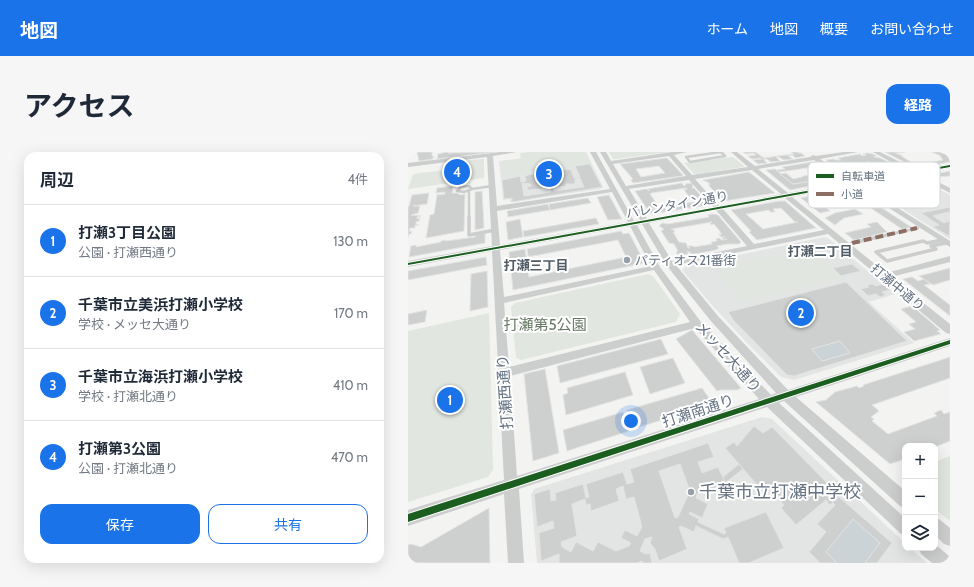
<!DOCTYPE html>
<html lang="ja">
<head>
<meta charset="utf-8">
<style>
  :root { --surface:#fff; --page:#f6f6f7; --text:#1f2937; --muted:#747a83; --line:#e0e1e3; --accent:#1a73e8 }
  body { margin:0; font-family:Cabin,"Noto Sans JP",sans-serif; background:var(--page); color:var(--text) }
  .controls { position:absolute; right:12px; bottom:12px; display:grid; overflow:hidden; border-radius:8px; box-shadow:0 4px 16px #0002 }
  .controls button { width:36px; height:36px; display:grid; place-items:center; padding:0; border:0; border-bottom:1px solid var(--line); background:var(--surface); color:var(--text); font:20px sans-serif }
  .you { position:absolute; left:223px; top:269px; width:14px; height:14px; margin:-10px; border:3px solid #fff; border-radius:50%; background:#1a73e8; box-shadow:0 0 0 6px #1a73e833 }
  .badge { display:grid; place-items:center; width:26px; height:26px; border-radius:50%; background:var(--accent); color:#fff; font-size:13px; font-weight:700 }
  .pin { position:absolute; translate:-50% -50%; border:2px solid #fff; box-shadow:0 1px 4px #0006 }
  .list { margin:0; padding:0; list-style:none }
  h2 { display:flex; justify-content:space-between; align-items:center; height:52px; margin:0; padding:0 16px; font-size:17px }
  h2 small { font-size:13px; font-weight:400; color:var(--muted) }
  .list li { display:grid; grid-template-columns:26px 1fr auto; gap:12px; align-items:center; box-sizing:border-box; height:72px; padding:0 16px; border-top:1px solid var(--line) }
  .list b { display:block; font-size:15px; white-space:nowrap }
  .list p { margin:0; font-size:13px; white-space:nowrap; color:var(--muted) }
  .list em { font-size:13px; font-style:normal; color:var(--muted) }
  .actions { display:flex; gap:8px; padding:12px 16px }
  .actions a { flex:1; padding:9px 0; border:1px solid var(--accent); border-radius:12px; text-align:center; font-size:14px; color:var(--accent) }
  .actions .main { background:var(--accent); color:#fff }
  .icon { flex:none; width:22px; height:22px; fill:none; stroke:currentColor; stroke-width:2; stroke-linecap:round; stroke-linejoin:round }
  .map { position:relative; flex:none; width:542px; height:411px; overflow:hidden; border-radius:12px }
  header { display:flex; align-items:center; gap:24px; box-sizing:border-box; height:56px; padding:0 20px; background:var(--accent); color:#fff }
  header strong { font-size:19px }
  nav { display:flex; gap:22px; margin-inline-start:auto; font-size:14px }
  .intro { display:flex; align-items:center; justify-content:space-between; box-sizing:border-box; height:96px; padding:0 24px }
  h1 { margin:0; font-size:28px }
  .button { padding:10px 18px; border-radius:12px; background:var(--accent); color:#fff; font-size:14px; font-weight:700 }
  main { display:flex; gap:24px; padding:0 24px }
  aside { flex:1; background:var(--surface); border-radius:12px; box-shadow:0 4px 16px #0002 }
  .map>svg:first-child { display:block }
  .built { fill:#e3e5e4 }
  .green { fill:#e2e6e0 }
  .water { fill:#ccd3d7 }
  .building { fill:#cecfcf; stroke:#e2e3e2; fill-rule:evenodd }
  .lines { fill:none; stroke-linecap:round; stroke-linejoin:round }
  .service-far1 { stroke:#cccdcd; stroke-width:2.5 }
  .service { stroke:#cccdcd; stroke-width:3.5 }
  .pedestrian { fill:#cccdcd; fill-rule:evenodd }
  .tertiary { fill:#cccdcd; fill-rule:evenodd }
  .quiet { stroke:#8d6e63; stroke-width:4; stroke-dasharray:8 4; stroke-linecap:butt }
  .cycleway-casing { stroke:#fff; stroke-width:2 }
  .cycleway { fill:#1b5e20; fill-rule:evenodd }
  .poi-dot { fill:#97a0a9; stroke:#fff; stroke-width:1.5 }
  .labels { text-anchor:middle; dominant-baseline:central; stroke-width:4; stroke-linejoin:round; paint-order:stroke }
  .far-street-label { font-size:13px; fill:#657281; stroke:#fff }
  .far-neighbourhood-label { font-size:13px; font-weight:bold; fill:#525c66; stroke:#fff }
  .far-poi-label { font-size:13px; fill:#657281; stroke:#fff; text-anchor:start }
  .park-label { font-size:15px; fill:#667863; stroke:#fff }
  .street-label { font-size:15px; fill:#657281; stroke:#fff }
  .near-poi-label { font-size:18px; fill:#657281; stroke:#fff; text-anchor:start }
  .key { fill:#fff; stroke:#d1d5d9; stroke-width:1 }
  .key-label { font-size:11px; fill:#657281 }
</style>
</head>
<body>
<header>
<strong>地図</strong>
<nav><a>ホーム</a><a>地図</a><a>概要</a><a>お問い合わせ</a></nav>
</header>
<div class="intro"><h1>アクセス</h1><a class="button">経路</a></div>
<main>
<aside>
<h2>周辺<small>4件</small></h2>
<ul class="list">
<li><span class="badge">1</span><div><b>打瀬3丁目公園</b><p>公園 · 打瀬西通り</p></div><em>130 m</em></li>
<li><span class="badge">2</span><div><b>千葉市立美浜打瀬小学校</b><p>学校 · メッセ大通り</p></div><em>170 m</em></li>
<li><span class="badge">3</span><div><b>千葉市立海浜打瀬小学校</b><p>学校 · 打瀬北通り</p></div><em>410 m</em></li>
<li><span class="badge">4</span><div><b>打瀬第3公園</b><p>公園 · 打瀬北通り</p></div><em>470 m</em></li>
</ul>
<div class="actions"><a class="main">保存</a><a>共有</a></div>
</aside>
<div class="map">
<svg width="542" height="411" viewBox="0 0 542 411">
  <rect width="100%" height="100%" fill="#f3f4f2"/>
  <g class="built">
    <path d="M163,0H178L195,35L192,37L102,50V47L95,48L91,9Z"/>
    <path d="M504,24L508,25L542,43V87L458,34V33Z"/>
    <path d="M416,85L420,86L487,142L461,150L506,191L386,228L373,225L339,191L302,151L274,118L278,114Z"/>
    <path d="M354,265L364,267L497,391V396H502L519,411H129L123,343L126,337Z"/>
  </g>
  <g class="green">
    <path d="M122,0H175L181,12L98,23L96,9L113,7L112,1Z"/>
    <path d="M201,0H262L208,7H205Z"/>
    <path d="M325,5L336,14L335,15L290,22H286L276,11Z"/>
    <path d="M73,7H76V26L0,37L5,22L38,18V11Z"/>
    <path d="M403,95L435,126L333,150L308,116Z"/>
    <path d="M240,122L245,124L272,162L268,170L113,208L108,206L103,155L107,151Z"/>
    <path d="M81,161L85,318L80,325L0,350V179Z"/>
    <path d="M542,304V369L527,357V310Z"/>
  </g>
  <g class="water">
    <path d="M432,189L442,201L414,209L404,197Z"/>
    <path d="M445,367L472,391L457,411H429L418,400Z"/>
  </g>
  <g class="building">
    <path d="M9,0H24V4L27,5H25V7L11,9Z"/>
    <path d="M39,0L40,1L86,0L29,7L30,2Z"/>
    <path d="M335,0H347L356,6L386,2L383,0H391L389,1H393L397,4L388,6L384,3L380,4L385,7L376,8L371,5H368L372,9L363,10L359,7H355L359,11L350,12L345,8L354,7L352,6L344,7L340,4L348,3L346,1L338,2Z"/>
    <path d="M477,0H497L487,1L495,4H493L503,10L513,12L535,8L532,4H533L524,0H531L542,4V10L510,16L504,14Z"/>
    <path d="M459,1L465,2L469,4H466V5L472,6L485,12L482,13L484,14L486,13L495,18L448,27L418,8L425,7L428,8H433L430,6L452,2L454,4L458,3L455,2ZM459,9L473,17L449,21L435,13L444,11L458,13Z"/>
    <path d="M259,6L275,23L274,24L225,31L223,28L225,27L212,12ZM251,14L257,21L233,25L228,17Z"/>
    <path d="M404,10L425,23L417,24L406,15L371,20L369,18L377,17L374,15Z"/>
    <path d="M182,12L194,35L104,50V46L96,47L94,28L112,24L113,30L118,29L117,24L120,23L160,17L163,18L166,26L172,25L167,14ZM172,26L176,35L146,39L145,36L158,34V32H167V27ZM114,31L123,32V34L119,35L120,38L142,36L143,40L116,44Z"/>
    <path d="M367,17L385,32L423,26L421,25L426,24L433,28L382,38L358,18Z"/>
    <path d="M542,19V24L528,25L523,23Z"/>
    <path d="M341,20L367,41L316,49L300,33H302L301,31L295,28Z"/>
    <path d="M378,21L385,27L394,25L395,24L414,22L423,26L385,32L372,22Z"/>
    <path d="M274,31L276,34L278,33L277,32L284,31L285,36H284H286L296,47L292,48H297L301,53L244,62L241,60L244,57L286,50L276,38L279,37L278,36L243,41L242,42L251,55L239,57L227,39L238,37L242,39L240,37Z"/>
    <path d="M45,34L44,41H50L52,43L57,42L56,79L18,86L22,63L26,62L29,43L37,42V40L28,41L29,36Z"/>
    <path d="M445,36L452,41H451L503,75L494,77L445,44H448L446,42H443L442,45L437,44L415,48L408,44Z"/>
    <path d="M74,39L76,76L67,78V40Z"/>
    <path d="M21,41L19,52L5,54H12L10,61L3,63L13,64L9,65V67L12,66L11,69L8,70V72L11,73H7V76H2L1,80L4,79L3,82H1L0,85V55L1,54L4,43Z"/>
    <path d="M201,43L214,67L200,68L189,45Z"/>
    <path d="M403,44L422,59L412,61L393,46Z"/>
    <path d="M180,46L183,51L142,58L141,52Z"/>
    <path d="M371,49H377L408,76L349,88L341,80L343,79L323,58ZM373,56L387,70H390L355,77L338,62L361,58L362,60H367L365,57Z"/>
    <path d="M140,52L142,58L100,65L99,59Z"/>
    <path d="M542,55V61L540,60L525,64L536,71L542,69L541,84L525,75L531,73L513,61Z"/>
    <path d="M447,57L455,62L436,66L427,73L417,66L427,61Z"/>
    <path d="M305,62L310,63L333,90L331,92H320L309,94L311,96L308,98L287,102H283L282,100H279L281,102L270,103L268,100L270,99L266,92L261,91L253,79L256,77L251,74L254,71L260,72L301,65L300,63ZM304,70L302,71L303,73L306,72L314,82H311L313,85H317L314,86L315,88L319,87L313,88L312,86L308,87L309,89L303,90L304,92L286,95L285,94H280L282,96H280L278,91L271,90L265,80H267L266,78L263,77Z"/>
    <path d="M188,66L191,72L116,85L115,79Z"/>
    <path d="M112,67L115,85L100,88L98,70Z"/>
    <path d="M469,70L479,80L446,88L437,81L463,75L459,72Z"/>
    <path d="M213,79L215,82L221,81L237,111L105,138L101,100L117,97L121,125L218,105L210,88L125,104H120L119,97Z"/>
    <path d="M77,81V91L1,105L3,94L8,93V95L33,90V89L38,88V89L67,85V83Z"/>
    <path d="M78,105L79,113L0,128V119Z"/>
    <path d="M444,112L453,119L433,124L425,116Z"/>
    <path d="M542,116V128L525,133L511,124Z"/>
    <path d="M79,119L80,155L62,159L63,122Z"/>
    <path d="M504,125L510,129L516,127L522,132L516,133L542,153V164L495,127Z"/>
    <path d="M438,130L499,189L386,224L379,223L326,169L320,160ZM432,189L442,201L414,209L404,197Z"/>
    <path d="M465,132L467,134L475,132L482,138L474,140L478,143L472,145L468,142L460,144L453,137L461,135L459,133Z"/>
    <path d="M504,154L532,178L529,179L533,182L506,189L496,180L507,177L501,172L508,170L493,157Z"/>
    <path d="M19,158L17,170L0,173V162Z"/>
    <path d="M284,178L333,236L329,238H312L309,239L268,187Z"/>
    <path d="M253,187L260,202L152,231L149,214Z"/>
    <path d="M542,205V226L464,253L471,259L463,265L466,267L464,269L480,282L529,264L526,261L533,258L536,262L542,260V289L527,295L497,294V307L482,312L408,250L418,248L427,240L449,234L451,236L456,234L455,233Z"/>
    <path d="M265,206L277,231L242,242L232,215Z"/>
    <path d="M137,217L151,301L125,309L116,222Z"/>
    <path d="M217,220L225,243L158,263L155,243L160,241L159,236Z"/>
    <path d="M294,236L305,252L225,277L219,258Z"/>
    <path d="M215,260L221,279L159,299L155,278Z"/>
    <path d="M346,274L355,281L364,275L432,344L422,353L418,348L388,373L373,356L376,353L363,337L357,342L317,296L326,290L329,294Z"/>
    <path d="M300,291L306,305L290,310L294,321L310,315L318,332L289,342L288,346L300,352L294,366L282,360L281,362L291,367L290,370L316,382L318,381L316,376L358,360L376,396L341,411H331L320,385L315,387L288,374L286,380L273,374L271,375L279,397L251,409L247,397L242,391L244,385L237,387L232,399L238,402L242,401L244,411H235L234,409L229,411H151V402L133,409L131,381L146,376L145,369L129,375L126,342L142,337L143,349L148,348L147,341L175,332L178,346L181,345L178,332L215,320L219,332L226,330L222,317ZM272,312L282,339L270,365L267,366L251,319ZM215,334L218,347L226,345L234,375L229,384L217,378L213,386L223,391L221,394L208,399L190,390L185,399L168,390L163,400L154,395L153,390L169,384L164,352L177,347L178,353L182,352L183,359L211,349L208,337Z"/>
    <path d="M331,312L335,317L317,331L315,325Z"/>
    <path d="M431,345L484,391L469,411H457L472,391L445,367L418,400L429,411H412L401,400L418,380L409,372L427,353L424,350Z"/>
    <path d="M81,356L82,411H0V393L3,392L13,395Z"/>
  </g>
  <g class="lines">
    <g class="service-far1">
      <path d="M313,0L317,4L282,10L278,5Z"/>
      <path d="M61,34L64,37L56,40L49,39L53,35Z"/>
      <path d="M467,35L484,45L535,35"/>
      <path d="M467,35L506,27L522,35H526"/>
      <path d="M64,37L84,34"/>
      <path d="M61,39V66"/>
      <path d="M475,40L516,32"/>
    </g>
    <g class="service">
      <path d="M61,65V83L87,78"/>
      <path d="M534,88L519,91L515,89L468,100L479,109L528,97L523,94L538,91"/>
    </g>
    <path class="pedestrian" d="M509,75H511V77L444,93L441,91L444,89Z"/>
    <g class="tertiary">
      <path d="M92,0H109L85,4L89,54L202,37L182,0H188L226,69L232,68L192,0H198L203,9L264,0H279L266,3L284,23L340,15L323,0H329L347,14L402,5L405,3L408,4L436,0H450L412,7L447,29L501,20L465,0H472L508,18L542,12V16L513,21L542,36V41L506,22L452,32L542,89V95L445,33L384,45L478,121L542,104V110L483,125L542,172V182L538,181L420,82L268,113L310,164L380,238L542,186V194L388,245L497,339V356L492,354L376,249L371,251L497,366V384L492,381L359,255L111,337L116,411H100L96,342L0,374V358L96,328L84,99L0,115V109L84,94L79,5L0,15V11ZM261,4L278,24L218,34L205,12ZM406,8L440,30L380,41L350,17ZM344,18L373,42L311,54L287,27ZM281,28L305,55L239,67L221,37ZM204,40L220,70L92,93L89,59ZM377,46L416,78L346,92L315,57ZM308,58L339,94L264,109L241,71ZM234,72L259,114L302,168L368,241L363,243L293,170L252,115L229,73ZM222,74L243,114L96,145L92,98ZM246,118L282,170L101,215L96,151ZM287,176L351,247L109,324L102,224Z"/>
      <path d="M536,0H542V3Z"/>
      <path d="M527,365L532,368L542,376V394L536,392L527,383Z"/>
      <path d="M527,392L542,405V411H524L513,402L511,396H527Z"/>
    </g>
    <path class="quiet" d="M444,91L509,76"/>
    <defs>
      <g id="cycleway">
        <path d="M542,13V15L0,113V111Z"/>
        <path d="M542,188V192L0,370V362Z"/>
      </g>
    </defs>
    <use href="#cycleway" class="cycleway-casing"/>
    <use href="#cycleway" class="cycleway"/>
  </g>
  <g class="poi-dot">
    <circle cx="219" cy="108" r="4"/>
    <circle cx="283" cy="340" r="4"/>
  </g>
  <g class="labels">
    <g class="far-street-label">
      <text transform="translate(269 52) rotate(-10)">バレンタイン通り</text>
      <text transform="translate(490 135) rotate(40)">打瀬中通り</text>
    </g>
    <g class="far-neighbourhood-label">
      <text x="412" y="99">打瀬二丁目</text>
      <text x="128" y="113">打瀬三丁目</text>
    </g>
    <g class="far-poi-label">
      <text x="227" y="108">パティオス21番街</text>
    </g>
    <g class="park-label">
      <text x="137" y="173">打瀬第5公園</text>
    </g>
    <g class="street-label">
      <text transform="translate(320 205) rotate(48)">メッセ大通り</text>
      <text transform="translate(97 240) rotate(-94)">打瀬西通り</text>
      <text transform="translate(290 259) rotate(-18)">打瀬南通り</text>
    </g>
    <g class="near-poi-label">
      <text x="291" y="340">千葉市立打瀬中学校</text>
    </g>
  </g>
  <rect x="400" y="10" width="132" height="46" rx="6" class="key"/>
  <rect x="408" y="22" width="18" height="4" fill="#1b5e20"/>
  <rect x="408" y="40" width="18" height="4" fill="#8d6e63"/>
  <g class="key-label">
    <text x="433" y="28">自転車道</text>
    <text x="433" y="46">小道</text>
  </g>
</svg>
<div class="controls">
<button>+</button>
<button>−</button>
<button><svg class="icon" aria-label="layers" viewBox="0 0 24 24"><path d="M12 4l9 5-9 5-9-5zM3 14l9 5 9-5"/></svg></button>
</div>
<div class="you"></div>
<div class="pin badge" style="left:42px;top:248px">1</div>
<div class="pin badge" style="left:393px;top:161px">2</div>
<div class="pin badge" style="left:141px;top:22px">3</div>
<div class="pin badge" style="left:49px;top:20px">4</div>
</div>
</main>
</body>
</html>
